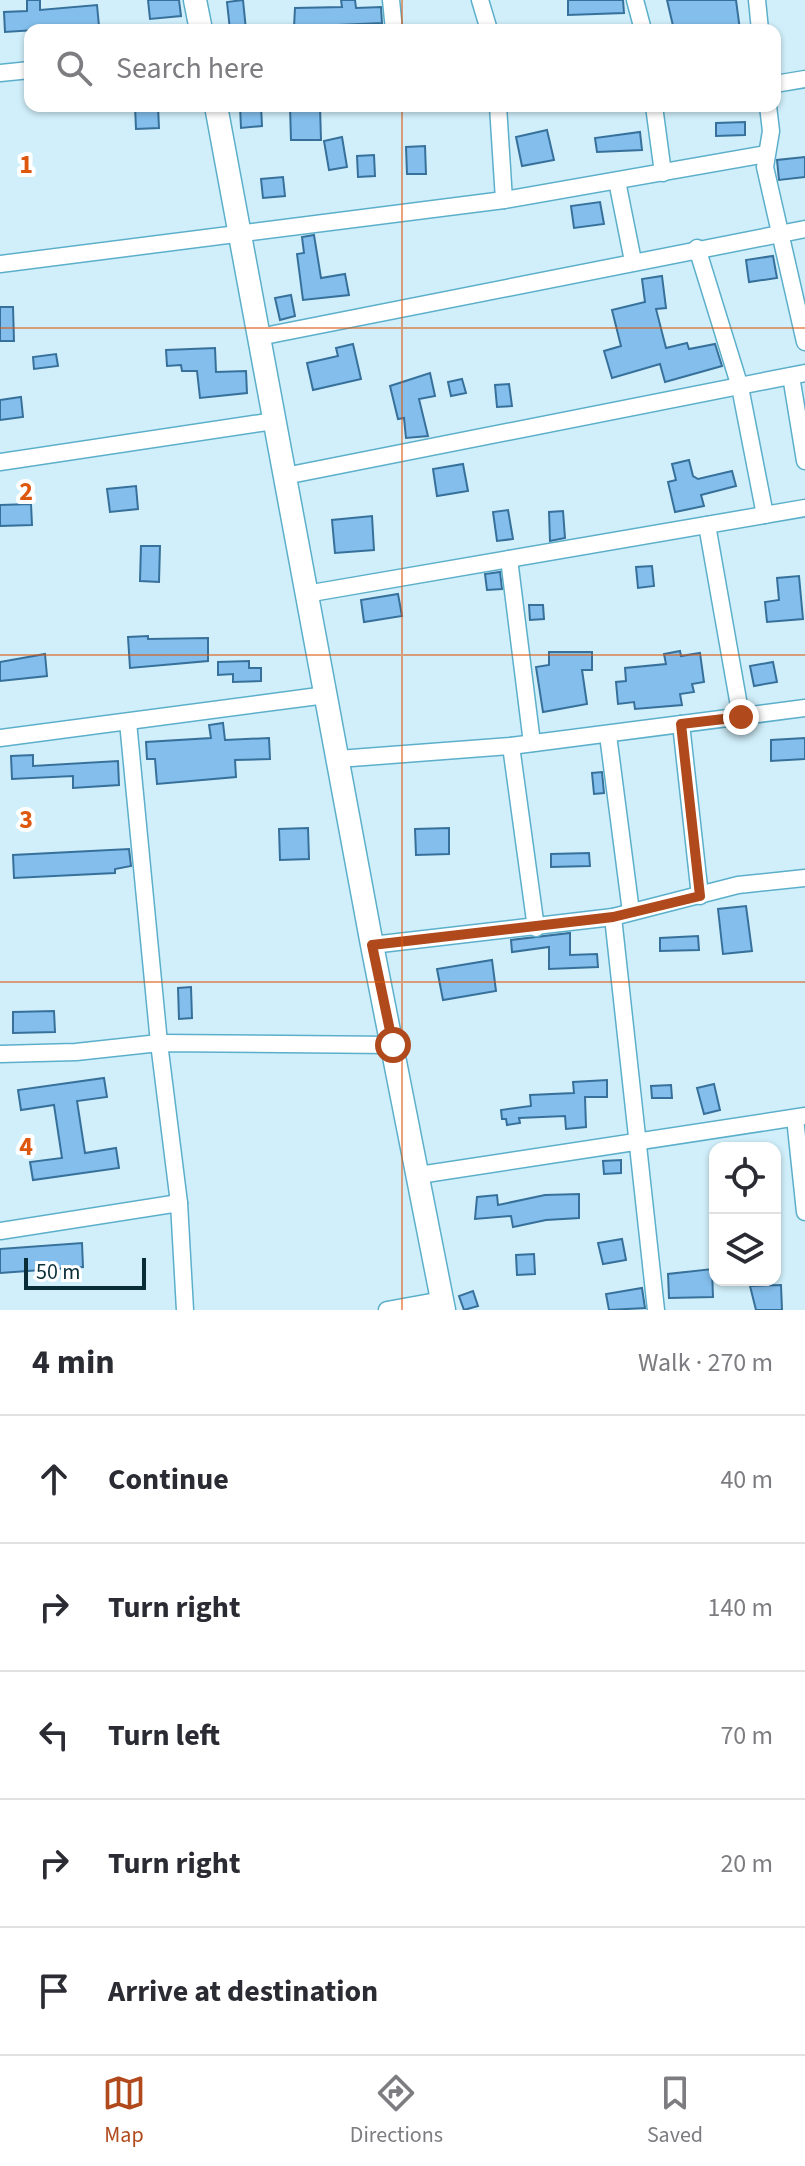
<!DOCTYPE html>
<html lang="en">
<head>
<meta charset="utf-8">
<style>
  :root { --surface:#fff; --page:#f7f7f7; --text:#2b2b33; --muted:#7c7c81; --line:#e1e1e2; --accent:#b04a1c }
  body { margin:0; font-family:"Source Sans 3",sans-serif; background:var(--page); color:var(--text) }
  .controls { position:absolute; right:24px; bottom:24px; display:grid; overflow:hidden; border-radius:16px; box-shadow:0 2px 6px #0004 }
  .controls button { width:72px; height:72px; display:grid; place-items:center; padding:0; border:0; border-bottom:2px solid var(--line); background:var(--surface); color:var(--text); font:40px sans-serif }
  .scale { position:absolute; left:24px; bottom:20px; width:122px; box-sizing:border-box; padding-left:8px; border:4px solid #082d38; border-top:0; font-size:22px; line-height:28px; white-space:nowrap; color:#082d38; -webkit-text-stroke:6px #fff; paint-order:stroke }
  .stop { position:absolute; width:24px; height:24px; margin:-18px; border:6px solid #b04a1c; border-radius:50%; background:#fff }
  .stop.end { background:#b04a1c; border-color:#fff; box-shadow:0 2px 8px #0008 }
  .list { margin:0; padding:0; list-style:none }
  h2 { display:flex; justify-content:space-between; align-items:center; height:104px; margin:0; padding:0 32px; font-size:34px }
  h2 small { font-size:26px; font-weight:400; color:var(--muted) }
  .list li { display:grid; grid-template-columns:52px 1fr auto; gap:24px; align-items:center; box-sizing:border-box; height:128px; padding:0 32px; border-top:2px solid var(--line) }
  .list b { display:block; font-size:30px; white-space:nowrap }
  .list em { font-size:26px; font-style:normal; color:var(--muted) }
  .icon { flex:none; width:44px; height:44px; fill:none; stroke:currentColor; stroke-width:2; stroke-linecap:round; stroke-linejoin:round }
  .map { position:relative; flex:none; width:805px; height:1310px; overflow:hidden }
  .search { position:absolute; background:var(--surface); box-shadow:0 2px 6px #0004; left:24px; right:24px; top:24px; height:88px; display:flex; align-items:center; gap:20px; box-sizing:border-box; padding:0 28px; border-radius:16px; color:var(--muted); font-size:30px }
  .sheet { height:744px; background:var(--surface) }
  nav { display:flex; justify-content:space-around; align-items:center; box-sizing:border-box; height:112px; border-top:2px solid var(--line); background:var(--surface); font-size:22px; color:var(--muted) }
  nav a { display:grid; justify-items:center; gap:4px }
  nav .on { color:var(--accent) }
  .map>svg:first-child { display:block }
  .building { fill:#83beec; stroke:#37719b; stroke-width:2 }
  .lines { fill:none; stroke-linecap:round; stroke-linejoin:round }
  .street-casing { stroke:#5cafca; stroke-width:19 }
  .secondary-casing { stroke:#5cafca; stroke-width:25 }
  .street { stroke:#fff; stroke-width:16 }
  .secondary { stroke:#fff; stroke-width:22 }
  .route { stroke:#b04a1c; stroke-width:10 }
  .grid { fill:none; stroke:#dd570e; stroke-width:2; stroke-opacity:0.55 }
  .grid-label { font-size:26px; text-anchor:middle; font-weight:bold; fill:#dd570e; stroke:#fff; stroke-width:8; stroke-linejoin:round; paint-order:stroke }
</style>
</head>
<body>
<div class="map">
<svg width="805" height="1310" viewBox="0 0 805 1310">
  <rect width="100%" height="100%" fill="#d0effa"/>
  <g class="building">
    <path d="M27,0H40V10L97,5L99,26L5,32L4,12L27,11Z"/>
    <path d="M148,0H179L181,16L150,19Z"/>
    <path d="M243,0L246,30H230L227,2Z"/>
    <path d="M341,0H355L356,8L381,7L382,23L294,27L295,8L342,7Z"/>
    <path d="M568,0H623L624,13L568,15Z"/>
    <path d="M667,0H736L740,30H674Z"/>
    <path d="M135,106H158L159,128L136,129Z"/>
    <path d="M240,106H261L262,126L241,128Z"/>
    <path d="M290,106H320L321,140H291Z"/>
    <path d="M745,122V135L716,136V123Z"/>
    <path d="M547,130L554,160L522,166L516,137Z"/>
    <path d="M640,132L642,150L597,152L595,138Z"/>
    <path d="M342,137L347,167L329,170L324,141Z"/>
    <path d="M425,146L426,174H407L406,147Z"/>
    <path d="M374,155L375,176L358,177L357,156Z"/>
    <path d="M805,157V177L779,180L777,160Z"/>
    <path d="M283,177L285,196L263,198L261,179Z"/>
    <path d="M600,202L604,224L574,228L571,206Z"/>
    <path d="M314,235L321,278L345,274L349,295L303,300L297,254L304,253L302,237Z"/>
    <path d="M773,256L777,278L749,282L746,260Z"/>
    <path d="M662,276L666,308L656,309L666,348L687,343L689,349L715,344L722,366L665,382L660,364L612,378L604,351L621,346L612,310L645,302L642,279Z"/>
    <path d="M291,295L295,316L280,320L275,298Z"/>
    <path d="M0,307H13L14,341H0Z"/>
    <path d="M353,344L361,379L313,390L307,363L338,356L336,348Z"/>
    <path d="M215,348L216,372L246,371L247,393L200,398L197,371H182L181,365L167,366L166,350Z"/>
    <path d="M56,354L58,366L34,369L33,357Z"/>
    <path d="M430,373L435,396L419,399L428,436L406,438L404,418L398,419L390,386Z"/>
    <path d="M462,379L466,393L451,396L448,382Z"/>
    <path d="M509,384L512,406L497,407L495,385Z"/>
    <path d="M21,397L23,417L0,420V400Z"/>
    <path d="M689,460L693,476L698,479L732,471L736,486L701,495L704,506L675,512L668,482L676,480L672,464Z"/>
    <path d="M463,464L468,491L437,496L433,469Z"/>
    <path d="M136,486L138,509L110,512L107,489Z"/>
    <path d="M31,504L32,525L0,526V505Z"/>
    <path d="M508,510L513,539L497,541L493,512Z"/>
    <path d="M563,511L565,538L550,541L549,512Z"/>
    <path d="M372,516L374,550L335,553L332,520Z"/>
    <path d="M141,546H160L159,582L140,581Z"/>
    <path d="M652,566L654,586L638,588L636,567Z"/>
    <path d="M500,572L502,589L487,590L485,574Z"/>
    <path d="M799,576L803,619L767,622L765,602L779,600L777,578Z"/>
    <path d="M398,594L402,616L364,622L361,600Z"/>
    <path d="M529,605H543L544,619L530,620Z"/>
    <path d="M148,636V639L208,638V661L130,668L128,637Z"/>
    <path d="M680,651L681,656L700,653L704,682L692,684L694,692L680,694L682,705L635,709L634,702L618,704L616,682L626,681L625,668L666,664L664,654Z"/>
    <path d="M549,652H592V670H582L587,704L543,712L536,667L549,665Z"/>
    <path d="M45,654L47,676L0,681V662Z"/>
    <path d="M249,661V668H261V681L233,682V674L218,675V662Z"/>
    <path d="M773,662L777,682L754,686L750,666Z"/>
    <path d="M223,723L225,740L269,738L270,759L235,760L236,777L157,784L155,759H147L146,742L211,738L209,725Z"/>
    <path d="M805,738V759L771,761V740Z"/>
    <path d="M33,755V766L118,761L119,785L73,788V776L12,779L11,756Z"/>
    <path d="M602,772L604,793L594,794L592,773Z"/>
    <path d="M308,828L309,859L280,860L279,829Z"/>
    <path d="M449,828V854L416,855L415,829Z"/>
    <path d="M129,849L131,866L115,869V873L14,878L13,855Z"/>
    <path d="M589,853L590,866L551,867V854Z"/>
    <path d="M746,906L752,951L723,954L718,909Z"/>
    <path d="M570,933V955L597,954L598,967L549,969V947L512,952L511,940Z"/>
    <path d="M698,936L699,950L660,951V938Z"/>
    <path d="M492,960L496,991L443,1000L437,969Z"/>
    <path d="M191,987L192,1018L179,1019L178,988Z"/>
    <path d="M54,1011L55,1032L13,1033V1012Z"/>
    <path d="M104,1078L107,1097L77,1101L85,1153L116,1148L119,1168L33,1180L30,1162L62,1158L54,1105L21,1110L18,1090Z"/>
    <path d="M607,1080V1097H585L586,1127L566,1129L565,1116L519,1118L520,1123L507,1125L506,1119H502L501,1110L531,1106L530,1095L574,1093L573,1082Z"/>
    <path d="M714,1084L720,1110L704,1114L697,1088Z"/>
    <path d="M671,1085L672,1098H652L651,1086Z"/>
    <path d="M621,1160V1173L604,1174L603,1161Z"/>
    <path d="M579,1194V1218L546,1220L513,1227L511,1216L475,1219L477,1197L497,1195L498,1205L545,1195Z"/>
    <path d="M622,1239L626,1260L603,1264L598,1243Z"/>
    <path d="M82,1243L83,1267L0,1273V1249Z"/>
    <path d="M534,1254L535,1274L517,1275L516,1255Z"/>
    <path d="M712,1269L713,1297L669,1298L668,1274Z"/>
    <path d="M781,1285L782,1310H756L750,1286Z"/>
    <path d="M642,1288L645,1308L609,1310L606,1294Z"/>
    <path d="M473,1291L478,1306L464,1310L459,1296Z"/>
  </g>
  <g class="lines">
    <defs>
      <g id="street">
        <path d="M391,0L394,30"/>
        <path d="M480,0L489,30"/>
        <path d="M635,0L643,30"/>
        <path d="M757,0L760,30"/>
        <path d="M0,73L30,70"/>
        <path d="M775,84L805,79"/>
        <path d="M498,106L504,200"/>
        <path d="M654,106L663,173"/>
        <path d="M768,106L771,131L765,167L805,342"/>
        <path d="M617,181L633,261"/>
        <path d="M697,248L740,387L765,515"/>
        <path d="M0,264L504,200L766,154"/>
        <path d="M259,337L805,229"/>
        <path d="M791,376L805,461"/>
        <path d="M0,462L274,421"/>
        <path d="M285,476L805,373"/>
        <path d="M707,525L741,717"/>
        <path d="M509,559L532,743"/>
        <path d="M306,594L805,508"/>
        <path d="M128,722L159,1043L179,1203L185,1310"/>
        <path d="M681,724L700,896"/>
        <path d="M608,735L631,912"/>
        <path d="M0,738L326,695"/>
        <path d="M511,746L536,928"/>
        <path d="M338,759L511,746L805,708"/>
        <path d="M613,917L656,1310"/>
        <path d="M372,945L613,917L738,885L805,878"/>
        <path d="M0,1054L76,1052L159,1043L393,1045"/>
        <path d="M795,1118L805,1212"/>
        <path d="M419,1175L805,1116"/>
        <path d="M0,1231L179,1203"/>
        <path d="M387,1310L442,1300"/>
      </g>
      <g id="secondary">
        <path d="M195,0L201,30"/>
        <path d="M216,106L372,945L444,1310"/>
      </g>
    </defs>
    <use href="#street" class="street-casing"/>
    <use href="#secondary" class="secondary-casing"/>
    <use href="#street" class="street"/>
    <use href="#secondary" class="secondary"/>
  </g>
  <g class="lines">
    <path class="route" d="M393,1045L372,945L613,917L700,896L681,724L741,717"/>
  </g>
  <path class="grid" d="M402,0V30M402,106V1310M0,328H805M0,655H805M0,982H805"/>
  <g class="grid-label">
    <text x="26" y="173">1</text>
    <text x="26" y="500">2</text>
    <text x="26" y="828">3</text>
    <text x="26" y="1155">4</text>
  </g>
</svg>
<div class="controls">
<button><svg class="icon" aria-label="locate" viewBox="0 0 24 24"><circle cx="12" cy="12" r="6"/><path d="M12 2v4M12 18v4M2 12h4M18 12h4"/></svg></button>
<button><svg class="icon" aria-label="layers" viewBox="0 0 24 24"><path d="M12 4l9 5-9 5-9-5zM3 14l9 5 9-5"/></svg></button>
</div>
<div class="scale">50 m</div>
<div class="stop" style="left:393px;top:1045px"></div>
<div class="stop end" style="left:741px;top:717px"></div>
<div class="search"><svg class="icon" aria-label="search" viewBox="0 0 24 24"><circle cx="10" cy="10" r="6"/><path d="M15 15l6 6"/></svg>Search here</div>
</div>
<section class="sheet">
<h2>4 min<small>Walk · 270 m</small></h2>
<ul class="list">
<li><svg class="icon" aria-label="ahead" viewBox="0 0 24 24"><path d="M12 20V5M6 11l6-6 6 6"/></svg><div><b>Continue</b></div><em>40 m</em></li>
<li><svg class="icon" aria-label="right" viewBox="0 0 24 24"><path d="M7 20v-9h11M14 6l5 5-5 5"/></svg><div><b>Turn right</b></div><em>140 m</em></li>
<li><svg class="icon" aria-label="left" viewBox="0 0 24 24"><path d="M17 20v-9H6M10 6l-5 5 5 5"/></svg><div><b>Turn left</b></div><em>70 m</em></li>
<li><svg class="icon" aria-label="right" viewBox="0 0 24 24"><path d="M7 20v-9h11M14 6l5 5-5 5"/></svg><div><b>Turn right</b></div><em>20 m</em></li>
<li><svg class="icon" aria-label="arrive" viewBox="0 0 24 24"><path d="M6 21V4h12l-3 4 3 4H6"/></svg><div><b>Arrive at destination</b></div></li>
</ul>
</section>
<nav>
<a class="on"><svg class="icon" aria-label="map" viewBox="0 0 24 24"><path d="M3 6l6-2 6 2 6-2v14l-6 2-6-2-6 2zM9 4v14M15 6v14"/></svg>Map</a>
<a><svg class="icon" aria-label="directions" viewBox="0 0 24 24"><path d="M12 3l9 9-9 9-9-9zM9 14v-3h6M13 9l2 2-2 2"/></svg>Directions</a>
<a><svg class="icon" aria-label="saved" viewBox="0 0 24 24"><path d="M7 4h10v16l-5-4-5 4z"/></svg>Saved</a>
</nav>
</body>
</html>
